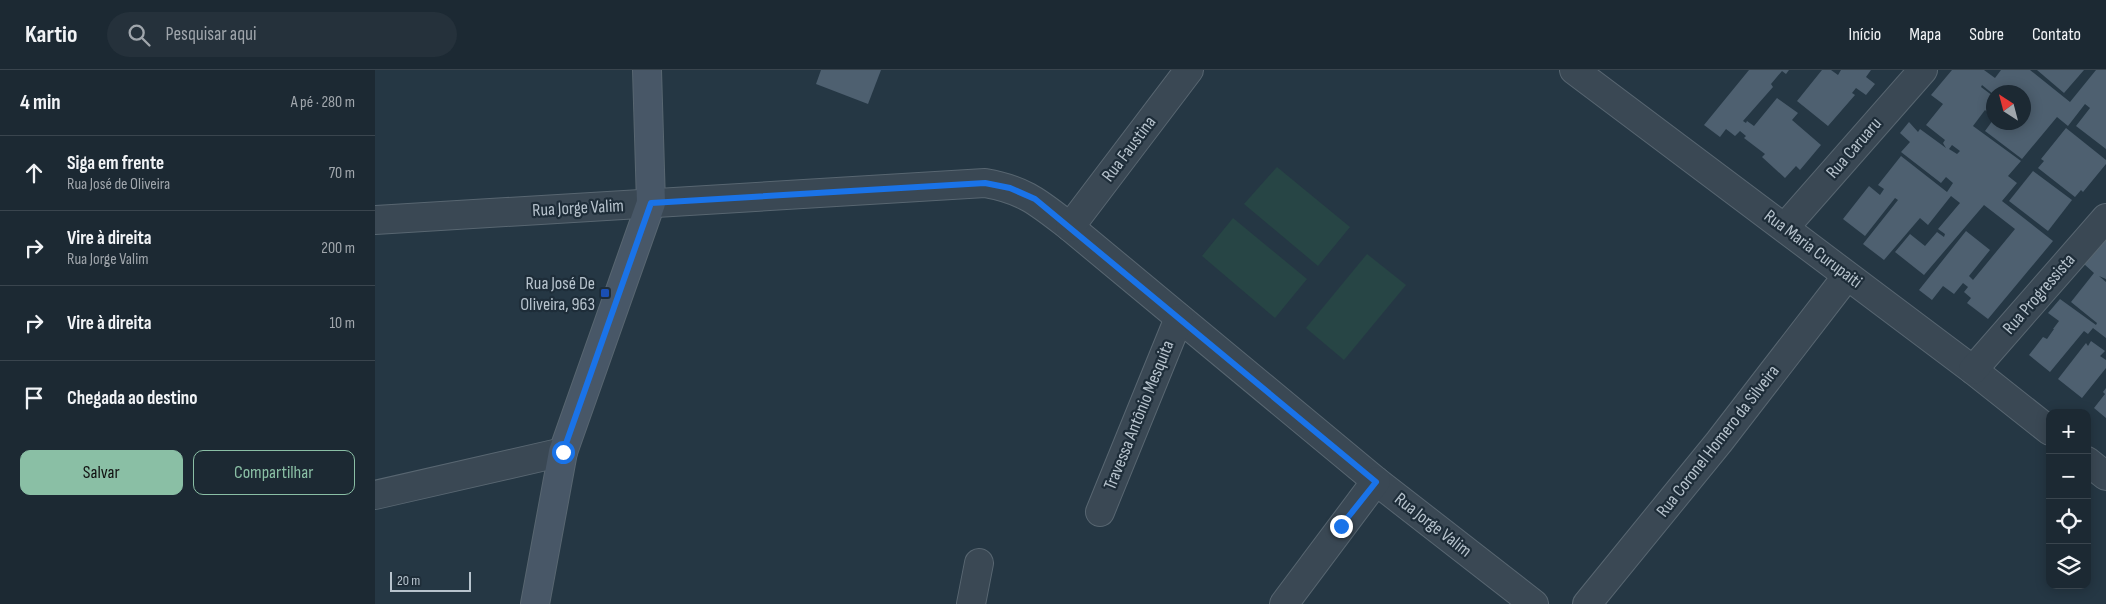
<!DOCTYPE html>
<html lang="pt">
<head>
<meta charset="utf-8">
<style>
  :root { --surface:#1c2933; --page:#25313b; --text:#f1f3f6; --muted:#a0a6ac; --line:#3a454e; --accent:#8abfa5 }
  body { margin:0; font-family:"Sofia Sans Condensed",sans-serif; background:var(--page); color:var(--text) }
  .controls { position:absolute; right:15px; bottom:15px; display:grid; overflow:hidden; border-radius:10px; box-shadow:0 2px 12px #0003 }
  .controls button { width:45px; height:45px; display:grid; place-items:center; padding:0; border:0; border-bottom:1px solid var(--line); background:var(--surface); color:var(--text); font:25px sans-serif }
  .compass { position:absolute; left:1611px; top:15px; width:45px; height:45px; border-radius:50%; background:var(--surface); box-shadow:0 2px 12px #0003; rotate:324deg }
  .scale { position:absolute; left:15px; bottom:12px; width:81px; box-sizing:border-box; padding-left:5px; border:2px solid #b7c3cd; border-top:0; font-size:14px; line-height:18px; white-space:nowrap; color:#b7c3cd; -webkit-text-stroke:4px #1e2d39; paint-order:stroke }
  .stop { position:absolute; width:15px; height:15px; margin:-11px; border:4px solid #1a73e8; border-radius:50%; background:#fff }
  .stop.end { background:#1a73e8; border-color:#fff; box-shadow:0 1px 5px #0008 }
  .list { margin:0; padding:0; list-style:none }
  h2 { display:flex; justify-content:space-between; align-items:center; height:65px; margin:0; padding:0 20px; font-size:21px }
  h2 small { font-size:16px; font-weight:400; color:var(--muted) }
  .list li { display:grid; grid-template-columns:32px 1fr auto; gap:15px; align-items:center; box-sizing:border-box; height:75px; padding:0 20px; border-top:1px solid var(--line) }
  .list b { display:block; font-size:19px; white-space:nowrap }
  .list p { margin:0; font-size:16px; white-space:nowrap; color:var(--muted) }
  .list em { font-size:16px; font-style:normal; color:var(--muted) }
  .actions { display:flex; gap:10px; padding:15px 20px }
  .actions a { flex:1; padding:11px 0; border:1px solid var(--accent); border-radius:10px; text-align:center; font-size:18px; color:var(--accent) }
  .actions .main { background:var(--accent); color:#111 }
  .icon { flex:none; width:28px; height:28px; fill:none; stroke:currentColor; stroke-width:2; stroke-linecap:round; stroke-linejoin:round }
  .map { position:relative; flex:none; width:1731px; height:534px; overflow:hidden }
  header { display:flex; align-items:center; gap:30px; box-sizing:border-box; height:70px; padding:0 25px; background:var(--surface); border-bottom:1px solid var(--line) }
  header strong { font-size:24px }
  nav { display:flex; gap:28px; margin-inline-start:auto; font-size:18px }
  .search { width:350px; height:45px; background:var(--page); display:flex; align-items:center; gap:12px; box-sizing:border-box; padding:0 18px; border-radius:28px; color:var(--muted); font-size:19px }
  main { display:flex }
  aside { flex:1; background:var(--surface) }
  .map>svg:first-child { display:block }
  .green { fill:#274545 }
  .building { fill:#4e6070; fill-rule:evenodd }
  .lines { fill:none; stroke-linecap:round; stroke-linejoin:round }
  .street-casing { stroke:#586671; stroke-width:30 }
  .secondary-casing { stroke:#586671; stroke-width:30 }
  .street { stroke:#3a4854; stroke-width:28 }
  .secondary { stroke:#485767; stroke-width:28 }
  .route { stroke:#1a73e8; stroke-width:6 }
  .transit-dot { fill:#1a4fb4; stroke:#1e2d39; stroke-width:2 }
  .labels { text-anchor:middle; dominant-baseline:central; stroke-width:4.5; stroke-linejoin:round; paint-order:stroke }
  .street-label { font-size:18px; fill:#b7c3cd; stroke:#1e2d39 }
  .poi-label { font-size:18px; fill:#b7c3cd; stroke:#1e2d39; text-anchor:end }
</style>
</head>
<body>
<header>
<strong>Kartio</strong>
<div class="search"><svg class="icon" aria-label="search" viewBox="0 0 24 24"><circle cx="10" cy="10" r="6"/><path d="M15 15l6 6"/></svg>Pesquisar aqui</div>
<nav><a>Início</a><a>Mapa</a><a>Sobre</a><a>Contato</a></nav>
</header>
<main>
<aside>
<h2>4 min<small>A pé · 280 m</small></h2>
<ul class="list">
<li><svg class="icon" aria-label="ahead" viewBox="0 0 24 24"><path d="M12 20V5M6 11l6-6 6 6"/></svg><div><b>Siga em frente</b><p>Rua José de Oliveira</p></div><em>70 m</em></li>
<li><svg class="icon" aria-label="right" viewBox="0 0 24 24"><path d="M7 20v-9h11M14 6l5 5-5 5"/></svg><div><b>Vire à direita</b><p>Rua Jorge Valim</p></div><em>200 m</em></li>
<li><svg class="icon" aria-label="right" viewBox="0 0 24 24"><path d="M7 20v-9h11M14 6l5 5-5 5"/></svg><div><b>Vire à direita</b></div><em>10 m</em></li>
<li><svg class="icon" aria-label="arrive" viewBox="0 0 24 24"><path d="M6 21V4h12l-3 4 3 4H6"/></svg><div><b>Chegada ao destino</b></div></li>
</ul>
<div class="actions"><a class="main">Salvar</a><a>Compartilhar</a></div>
</aside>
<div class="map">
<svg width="1731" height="534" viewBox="0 0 1731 534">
  <rect width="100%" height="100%" fill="#253744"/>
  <g class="green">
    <path d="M902,97L975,157L943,196L869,134Z"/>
    <path d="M858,148L932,209L900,248L827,186Z"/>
    <path d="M992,184L1031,215L969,290L931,258Z"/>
  </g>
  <g class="building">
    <path d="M446,0H506L493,34L441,14Z"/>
    <path d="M1374,0H1414L1411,4L1407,1L1396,14L1398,17L1368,51L1371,53L1372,51L1379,56L1402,28L1423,43L1417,50L1446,75L1425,100L1421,96L1410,108L1387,87L1390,84L1369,68L1371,66L1365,61L1360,66L1351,59L1345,67L1329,55Z"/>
    <path d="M1447,0H1456L1463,5L1466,0H1496L1491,7L1500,14L1491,25L1481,18L1477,23L1480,25L1453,56L1422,31Z"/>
    <path d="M1577,0H1609L1620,8L1626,0H1655L1695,32L1721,0H1731V79L1701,56L1715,38L1710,34L1693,56L1682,47L1647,89L1610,61L1618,50V52L1648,53L1652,49L1648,46V22L1618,24L1607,15L1606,17L1618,26V47L1610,40L1598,56L1646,91L1633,106L1642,113L1627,131L1678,171L1613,249L1592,233L1596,228L1589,222L1593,217L1588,213L1579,224L1568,216L1557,230L1544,220L1591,161L1615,180L1594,206L1598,210L1640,159L1609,135L1549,205L1520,182L1535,164L1550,176L1562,162L1569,167L1570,164L1563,159L1585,133L1576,126L1553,155L1545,148L1509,190L1488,174L1523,130L1520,128L1490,166L1468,149L1494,116L1505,125L1509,119L1503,115L1526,86L1572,122L1578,113L1571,107L1566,113L1526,82L1535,72L1525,63L1534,52L1543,62L1545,59L1571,78L1568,73L1570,70L1551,55L1568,34L1556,25ZM1577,75L1585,81L1582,84L1574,79Z"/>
    <path d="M1662,0H1709L1689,23Z"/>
    <path d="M1691,58L1731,90V94L1708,122L1706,120L1700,127L1663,98L1669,91L1666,89Z"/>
    <path d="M1658,101L1697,130L1673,161L1634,131Z"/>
    <path d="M1731,168V209L1724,206L1731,212V268L1718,258L1713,264L1709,261L1675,302L1654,285L1668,267L1672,269L1679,259H1678L1684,251L1673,243L1685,229L1721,255L1722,253L1696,232L1719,203L1709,194Z"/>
    <path d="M1716,271L1730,281L1725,286L1731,290V298L1707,328L1683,309L1711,273L1713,276Z"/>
    <path d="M1731,318V348L1719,338L1730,324L1728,322Z"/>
  </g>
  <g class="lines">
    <defs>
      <g id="street">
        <path d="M1199,0L1598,300L1675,361"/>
        <path d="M0,150L610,113C650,120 664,133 695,157L1001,411L1159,534"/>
        <path d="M695,157L814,0"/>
        <path d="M1410,157L1548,0"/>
        <path d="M1598,300L1731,148"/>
        <path d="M1712,391L1731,406"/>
        <path d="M0,425L188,382"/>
        <path d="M725,442L804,248"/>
        <path d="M596,534L604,493"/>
        <path d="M909,534L1001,411"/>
        <path d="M1212,534L1344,372L1472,206"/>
      </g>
      <path id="secondary" d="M160,534L188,382L276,133L272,0"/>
    </defs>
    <use href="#street" class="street-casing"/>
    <use href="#secondary" class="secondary-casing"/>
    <use href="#street" class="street"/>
    <use href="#secondary" class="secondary"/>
  </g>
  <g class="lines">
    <path class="route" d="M188,382L276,133L610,113L635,118L660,129L1001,412L966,456"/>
  </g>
  <rect class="transit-dot" x="225" y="218" width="10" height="10" rx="2.5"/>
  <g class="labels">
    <g class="street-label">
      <text transform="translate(1479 78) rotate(-49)">Rua Caruaru</text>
      <text transform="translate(754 79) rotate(-53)">Rua Faustina</text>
      <text transform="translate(203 138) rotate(-3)">Rua Jorge Valim</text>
      <text transform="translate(1438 179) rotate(37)">Rua Maria Curupaiti</text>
      <text transform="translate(1664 224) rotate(-49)">Rua Progressista</text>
      <text transform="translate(764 345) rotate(-68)">Travessa Antônio Mesquita</text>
      <text transform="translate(1343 371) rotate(-52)">Rua Coronel Homero da Silveira</text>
      <text transform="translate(1058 455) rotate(38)">Rua Jorge Valim</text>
    </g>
    <g class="poi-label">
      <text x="220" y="213">Rua José De<tspan x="220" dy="21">Oliveira, 963</tspan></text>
    </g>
  </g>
</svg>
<div class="controls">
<button>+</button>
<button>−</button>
<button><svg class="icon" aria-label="locate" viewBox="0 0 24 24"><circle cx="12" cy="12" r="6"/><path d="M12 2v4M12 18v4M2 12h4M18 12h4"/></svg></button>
<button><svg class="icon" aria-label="layers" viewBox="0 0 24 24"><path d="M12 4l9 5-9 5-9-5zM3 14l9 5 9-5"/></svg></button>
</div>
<svg class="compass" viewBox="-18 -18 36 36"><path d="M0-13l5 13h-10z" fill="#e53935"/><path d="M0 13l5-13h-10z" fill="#a0a6ac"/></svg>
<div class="scale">20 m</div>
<div class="stop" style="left:188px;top:382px"></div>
<div class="stop end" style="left:966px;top:456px"></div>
</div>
</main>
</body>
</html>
